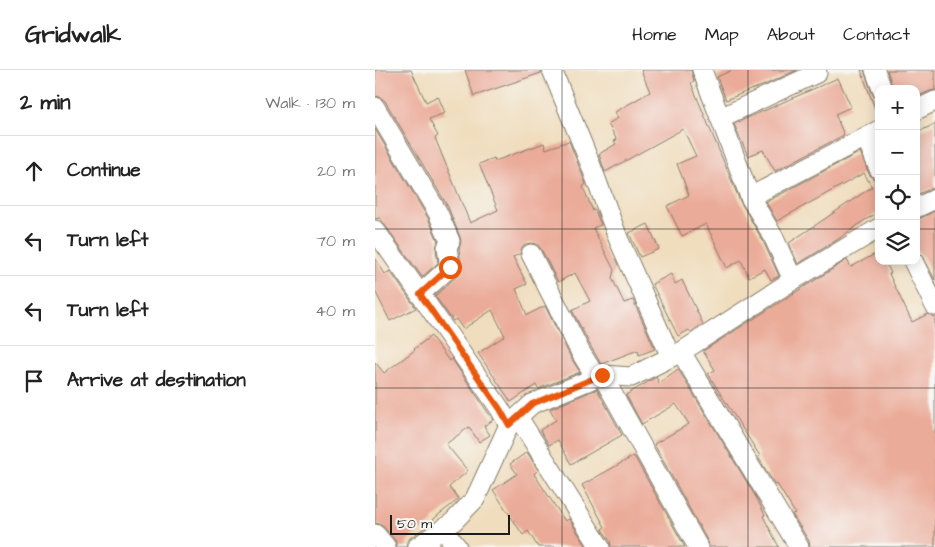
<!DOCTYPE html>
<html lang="en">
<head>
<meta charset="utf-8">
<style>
  :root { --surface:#fff; --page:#f2f2f2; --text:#222; --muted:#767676; --line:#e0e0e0 }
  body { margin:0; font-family:"Architects Daughter",sans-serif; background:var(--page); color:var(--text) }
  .controls { position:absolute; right:15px; top:15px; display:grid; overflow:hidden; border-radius:10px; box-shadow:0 2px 12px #0003 }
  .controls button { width:45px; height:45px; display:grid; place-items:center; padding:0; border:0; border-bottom:1px solid var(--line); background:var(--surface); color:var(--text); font:25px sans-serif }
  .scale { position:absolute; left:15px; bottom:12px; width:120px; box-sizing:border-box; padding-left:5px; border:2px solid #1c1c1c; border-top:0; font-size:14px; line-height:18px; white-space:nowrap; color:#1c1c1c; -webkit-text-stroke:4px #f6f6f2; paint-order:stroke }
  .stop { position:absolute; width:15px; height:15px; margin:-11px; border:4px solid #ea580c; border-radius:50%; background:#fff }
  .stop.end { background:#ea580c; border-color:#fff; box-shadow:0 1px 5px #0008 }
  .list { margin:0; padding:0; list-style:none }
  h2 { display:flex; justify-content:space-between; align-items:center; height:65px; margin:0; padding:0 20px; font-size:21px }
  h2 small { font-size:16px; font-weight:400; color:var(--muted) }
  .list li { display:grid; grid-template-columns:32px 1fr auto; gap:15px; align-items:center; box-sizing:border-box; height:70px; padding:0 20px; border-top:1px solid var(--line) }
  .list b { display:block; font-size:19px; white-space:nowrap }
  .list em { font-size:16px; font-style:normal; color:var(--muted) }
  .icon { flex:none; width:28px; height:28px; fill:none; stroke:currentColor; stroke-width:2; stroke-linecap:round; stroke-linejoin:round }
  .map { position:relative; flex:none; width:560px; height:477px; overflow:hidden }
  header { display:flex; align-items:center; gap:30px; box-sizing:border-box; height:70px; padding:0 25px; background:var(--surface); border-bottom:1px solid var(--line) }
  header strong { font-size:24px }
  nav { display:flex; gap:28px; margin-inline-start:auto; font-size:18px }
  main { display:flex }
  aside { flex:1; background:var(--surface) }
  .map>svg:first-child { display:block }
  .building { fill:#ebab99 }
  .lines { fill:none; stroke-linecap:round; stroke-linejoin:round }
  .minor-casing { stroke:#867c6c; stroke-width:21 }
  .minor { stroke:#fff; stroke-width:19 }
  .route { stroke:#ea580c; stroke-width:6 }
  .grid { fill:none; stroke:#1c1c1c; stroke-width:1; stroke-opacity:0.55 }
</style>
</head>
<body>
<header>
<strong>Gridwalk</strong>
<nav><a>Home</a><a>Map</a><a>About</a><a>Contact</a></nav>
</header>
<main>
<aside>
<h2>2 min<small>Walk · 130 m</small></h2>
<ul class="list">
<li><svg class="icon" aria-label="ahead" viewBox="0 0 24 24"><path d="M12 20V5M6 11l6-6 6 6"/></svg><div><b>Continue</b></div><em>20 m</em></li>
<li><svg class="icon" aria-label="left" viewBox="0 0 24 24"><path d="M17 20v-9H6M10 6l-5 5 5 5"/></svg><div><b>Turn left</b></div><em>70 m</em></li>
<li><svg class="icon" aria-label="left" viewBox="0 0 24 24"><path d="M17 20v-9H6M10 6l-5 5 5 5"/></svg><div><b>Turn left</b></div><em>40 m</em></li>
<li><svg class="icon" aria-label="arrive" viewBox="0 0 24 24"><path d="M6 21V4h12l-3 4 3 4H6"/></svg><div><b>Arrive at destination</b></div></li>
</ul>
</aside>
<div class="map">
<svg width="560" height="477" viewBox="0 0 560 477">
  <rect width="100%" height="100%" fill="#f6f6f2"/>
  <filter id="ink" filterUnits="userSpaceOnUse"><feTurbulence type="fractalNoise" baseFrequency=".02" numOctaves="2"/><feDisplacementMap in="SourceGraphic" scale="10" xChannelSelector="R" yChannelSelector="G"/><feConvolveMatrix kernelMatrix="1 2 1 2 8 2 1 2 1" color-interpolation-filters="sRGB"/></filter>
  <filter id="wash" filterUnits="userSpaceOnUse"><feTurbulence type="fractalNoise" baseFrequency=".0096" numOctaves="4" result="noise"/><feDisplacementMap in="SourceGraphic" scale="20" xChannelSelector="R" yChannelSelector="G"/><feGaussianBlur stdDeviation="1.12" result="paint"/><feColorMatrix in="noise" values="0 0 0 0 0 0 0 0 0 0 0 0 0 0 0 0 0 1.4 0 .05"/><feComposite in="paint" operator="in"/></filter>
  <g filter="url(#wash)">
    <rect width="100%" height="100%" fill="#f0ddbd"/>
    <g id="blocks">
      <g class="building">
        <path d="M0,0H36L51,32L63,26L70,43L54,49L63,66L60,68L95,153L123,140L104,94L119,88L120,91L169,73L171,79L194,71L211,114L208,117L218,141L220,140L226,155L218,158L239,200L237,208L249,233L258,230L280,279L264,285L263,280L226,294L216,277L197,240L215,231L200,203L183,212L166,179L162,174L156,173L151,174L147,177L145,184L138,187L152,214L141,219L152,245L170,236L196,288L205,302L163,319L161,315L136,332L103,283L130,266L117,240L88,259L81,249L78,251L60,226L83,205L85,201L86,195L84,179L86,172L85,167L73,137L10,31L5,27L0,26Z"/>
        <path d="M90,0H166V3L99,26Z"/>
        <path d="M266,0H316L319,11L316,13L365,131L388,171L404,206L396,210L390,199L374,207L366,190L352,198L331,154L307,166L292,136L314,125L302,94L321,86L308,59L230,102L224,84L241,74L239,71L242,70L233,54L243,48L240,42L275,22Z"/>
        <path d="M357,0H422L387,16L375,20L351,30L342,7Z"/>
        <path d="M486,0H489L497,23L499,27L504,30V44H502Z"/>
        <path d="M512,0H560V20L555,21L541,27V19H518Z"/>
        <path d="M463,8L476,37L460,44L469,65L400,101L388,80L373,86L359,54Z"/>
        <path d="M560,54V118L555,119L541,125V63Z"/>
        <path d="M0,59L53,148L63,171L61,179L63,193L47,207L5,148L0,149Z"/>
        <path d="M485,82L494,104L498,108L504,110V142L490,150L462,170L423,194L414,173L497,117L489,103L402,151L391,132Z"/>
        <path d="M560,141V210L548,186L541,179V149L546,148Z"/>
        <path d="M273,154L284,179L265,187L254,163Z"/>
        <path d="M504,182V191H510L516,203L514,204L537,252L553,244L560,247V477H435L434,471L417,444L420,443L402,414L400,415L383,387L385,386L333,304L340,300L328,281L424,220L472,190L476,197Z"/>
        <path d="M0,188L10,204L15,201L41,238L15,251L0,221Z"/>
        <path d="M296,204L300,214L307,210L328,254L316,262L314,260L303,266L277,214Z"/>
        <path d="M56,266L74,291L77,289L118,350L109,356L115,365L104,372L94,357L71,374L93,401L74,417L84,429L62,446L58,450L59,451L35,468L32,472L31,477H22L20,470L9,457L4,454L0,453V292L9,303L40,280L39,279Z"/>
        <path d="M303,299L381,427L390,445L388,446L404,477H334L333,472L279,374L314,354L301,334L267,354L251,325L281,307L284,313Z"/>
        <path d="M222,319L247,365L196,394L183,370L174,375L165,360L181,350L175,339Z"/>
        <path d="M152,382L163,400L159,404L190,451L194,449L212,477H163L153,461L148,465L118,420L142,404L135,394Z"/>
        <path d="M259,386L310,477H236L235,471L227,459L230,457L207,415Z"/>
      </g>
    </g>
  </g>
  <g filter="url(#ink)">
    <use href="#blocks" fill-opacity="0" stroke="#867c6c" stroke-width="1"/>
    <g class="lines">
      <defs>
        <g id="minor">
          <path d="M177,0L215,93L243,168L296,287"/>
          <path d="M327,0L375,127L398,166L418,210"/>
          <path d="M500,0L507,19"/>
          <path d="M0,37L63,143L75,171L72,177L75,197L45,224L125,339L134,355"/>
          <path d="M541,40L560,31"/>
          <path d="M345,48L442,3"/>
          <path d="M491,67L504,99"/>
          <path d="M375,127L504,60"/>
          <path d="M541,138L560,129"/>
          <path d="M0,160L45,224"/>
          <path d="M156,184L206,283L219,304L227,305L323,477"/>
          <path d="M538,191L560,236"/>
          <path d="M306,282L424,477"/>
          <path d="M143,347L225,477"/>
          <path d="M68,459L82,477"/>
          <path d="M0,464L11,477"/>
          <path d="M42,477L78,452L100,429L134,355L157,334L227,305L256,307L306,282L418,210L504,158"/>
        </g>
      </defs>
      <use href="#minor" class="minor-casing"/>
      <use href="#minor" class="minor"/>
    </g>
  </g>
  <g class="lines" filter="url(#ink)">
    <path class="route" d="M75,197L45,224L125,339L134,355L157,334L227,305"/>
  </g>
  <path class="grid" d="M187,0V477M373,0V477M0,159H504M541,159H560M0,318H560"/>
</svg>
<div class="controls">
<button>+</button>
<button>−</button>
<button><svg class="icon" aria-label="locate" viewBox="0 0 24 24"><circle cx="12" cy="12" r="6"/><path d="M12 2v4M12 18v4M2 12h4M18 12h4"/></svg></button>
<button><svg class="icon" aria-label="layers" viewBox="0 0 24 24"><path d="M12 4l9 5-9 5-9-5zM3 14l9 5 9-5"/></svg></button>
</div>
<div class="scale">50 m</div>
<div class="stop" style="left:75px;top:197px"></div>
<div class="stop end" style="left:227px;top:305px"></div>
</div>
</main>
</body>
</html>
